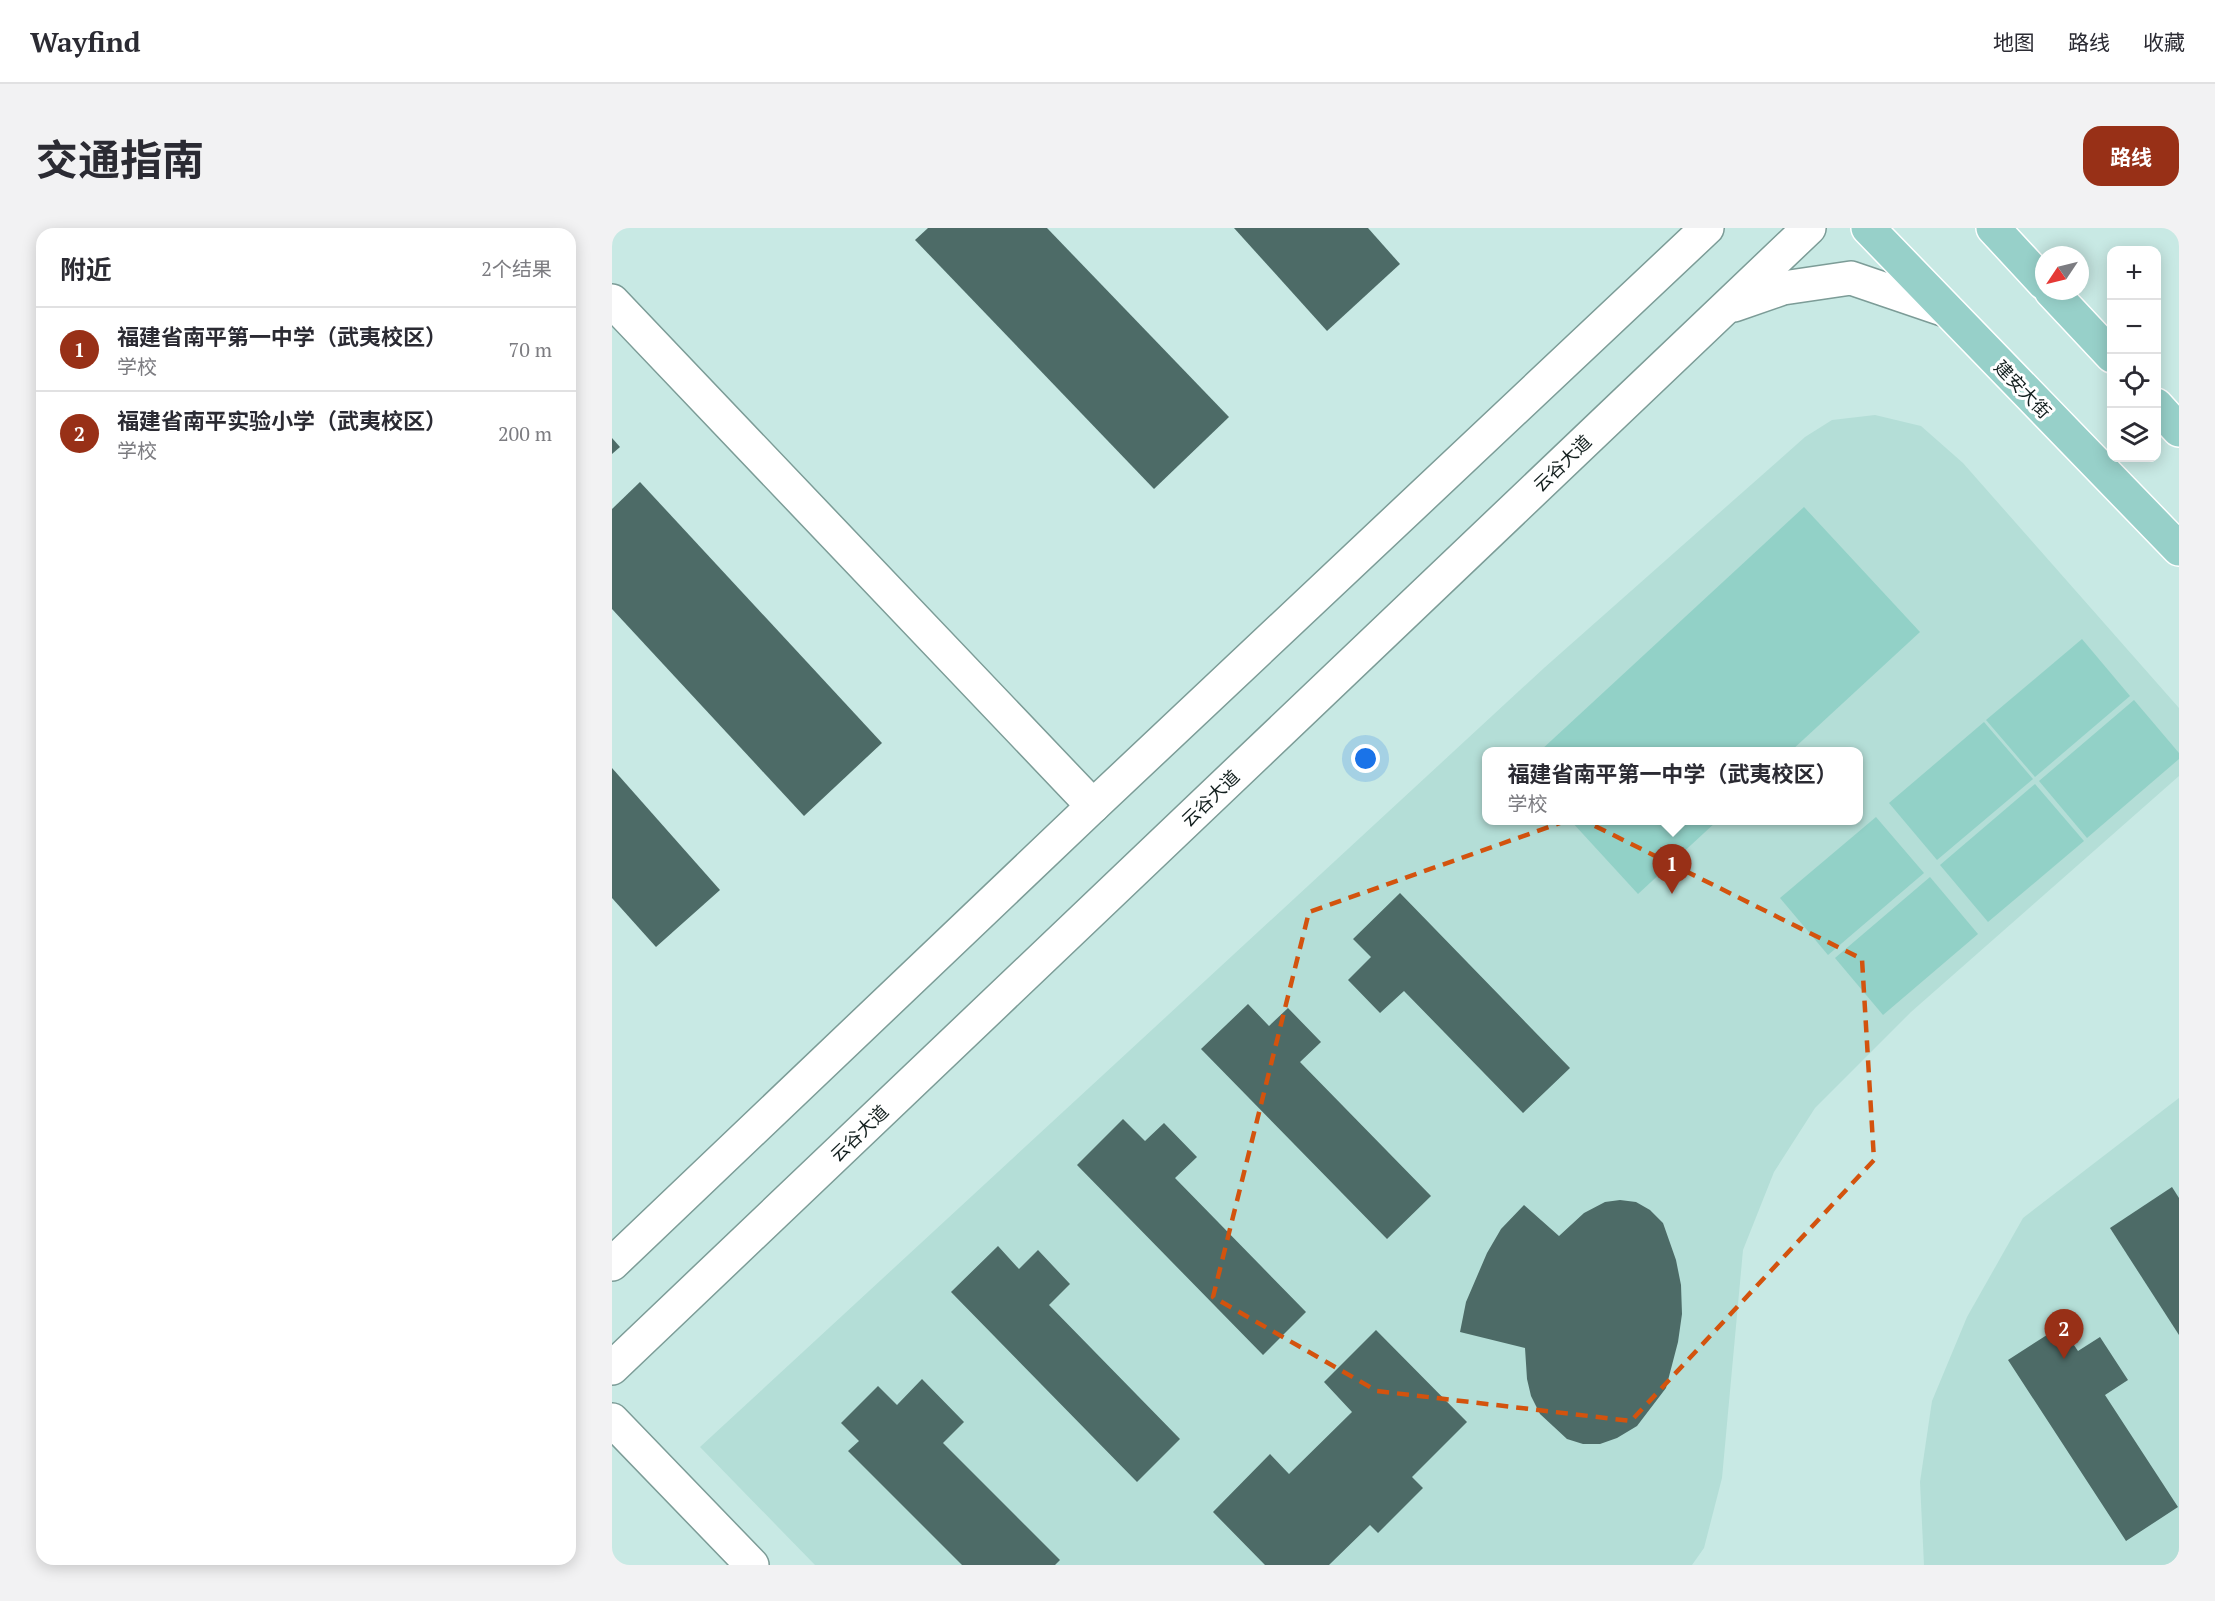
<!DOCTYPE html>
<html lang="zh">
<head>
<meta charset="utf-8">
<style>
  :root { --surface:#fff; --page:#f2f2f3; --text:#2b2b33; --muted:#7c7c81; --line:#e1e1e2; --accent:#983017 }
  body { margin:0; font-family:"PT Serif","Noto Sans SC",serif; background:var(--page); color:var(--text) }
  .controls { position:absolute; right:18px; top:18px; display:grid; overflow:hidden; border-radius:12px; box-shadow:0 3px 15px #0003 }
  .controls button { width:54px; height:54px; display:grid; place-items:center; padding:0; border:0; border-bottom:2px solid var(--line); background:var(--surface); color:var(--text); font:30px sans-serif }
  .compass { position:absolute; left:1423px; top:18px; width:54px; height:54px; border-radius:50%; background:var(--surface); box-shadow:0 3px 15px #0003; rotate:235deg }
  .you { position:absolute; left:754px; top:531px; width:21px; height:21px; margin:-15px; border:4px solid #fff; border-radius:50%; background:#1a73e8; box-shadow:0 0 0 9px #1a73e833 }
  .badge { display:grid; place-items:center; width:39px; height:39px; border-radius:50%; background:var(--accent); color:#fff; font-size:20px; font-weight:700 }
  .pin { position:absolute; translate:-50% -50px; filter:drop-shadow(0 2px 3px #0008) }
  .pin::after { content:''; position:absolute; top:32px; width:21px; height:18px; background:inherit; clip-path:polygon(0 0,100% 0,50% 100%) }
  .popup { position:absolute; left:870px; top:519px; width:381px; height:78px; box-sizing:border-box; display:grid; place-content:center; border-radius:12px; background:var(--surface); filter:drop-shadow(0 2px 4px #0005); font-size:20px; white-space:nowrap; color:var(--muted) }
  .popup b { font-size:22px; color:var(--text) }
  .popup::after { content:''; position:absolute; left:50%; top:100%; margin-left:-12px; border:12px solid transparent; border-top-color:var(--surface) }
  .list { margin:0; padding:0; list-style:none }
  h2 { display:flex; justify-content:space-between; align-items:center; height:78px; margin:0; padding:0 24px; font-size:26px }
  h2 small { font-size:20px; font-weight:400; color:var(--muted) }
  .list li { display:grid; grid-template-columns:39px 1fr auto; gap:18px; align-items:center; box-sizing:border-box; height:84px; padding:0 24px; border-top:2px solid var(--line) }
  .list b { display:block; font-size:22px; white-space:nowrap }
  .list p { margin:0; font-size:20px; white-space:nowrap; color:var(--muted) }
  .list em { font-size:20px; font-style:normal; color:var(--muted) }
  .icon { flex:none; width:33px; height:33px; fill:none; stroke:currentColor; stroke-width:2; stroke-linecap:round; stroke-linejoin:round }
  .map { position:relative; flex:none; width:1567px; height:1337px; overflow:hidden; border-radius:18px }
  header { display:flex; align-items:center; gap:36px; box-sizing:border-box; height:84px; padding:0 30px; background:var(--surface); border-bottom:2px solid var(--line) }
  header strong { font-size:28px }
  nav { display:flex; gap:33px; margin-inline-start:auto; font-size:21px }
  .intro { display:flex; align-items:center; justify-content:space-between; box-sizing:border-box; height:144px; padding:0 36px }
  h1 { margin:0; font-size:42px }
  .button { padding:15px 27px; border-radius:18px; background:var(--accent); color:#fff; font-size:21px; font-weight:700 }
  main { display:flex; gap:36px; padding:0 36px }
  aside { flex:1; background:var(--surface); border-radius:18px; box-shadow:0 3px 15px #0003 }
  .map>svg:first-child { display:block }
  .built { fill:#b4ded7; fill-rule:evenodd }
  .green { fill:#92d1c7 }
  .building { fill:#4d6b67 }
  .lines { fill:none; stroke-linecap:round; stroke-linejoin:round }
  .street-casing { stroke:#7c9c97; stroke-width:36 }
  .secondary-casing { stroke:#7c9c97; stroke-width:36 }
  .primary-casing { stroke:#fff; stroke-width:36 }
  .street { stroke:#fff; stroke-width:33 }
  .secondary { stroke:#fff; stroke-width:33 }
  .primary { stroke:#97d0c9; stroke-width:33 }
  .marked { fill:none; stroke:#d3530e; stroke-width:4.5; stroke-dasharray:12 8; stroke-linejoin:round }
  .labels { text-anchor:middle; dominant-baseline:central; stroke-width:6; stroke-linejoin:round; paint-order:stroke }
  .street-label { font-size:18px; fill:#131f1e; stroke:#fff }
</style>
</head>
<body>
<header>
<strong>Wayfind</strong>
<nav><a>地图</a><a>路线</a><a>收藏</a></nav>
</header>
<div class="intro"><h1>交通指南</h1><a class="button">路线</a></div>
<main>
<aside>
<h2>附近<small>2个结果</small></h2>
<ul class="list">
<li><span class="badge">1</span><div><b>福建省南平第一中学（武夷校区）</b><p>学校</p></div><em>70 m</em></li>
<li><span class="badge">2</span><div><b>福建省南平实验小学（武夷校区）</b><p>学校</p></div><em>200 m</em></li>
</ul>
</aside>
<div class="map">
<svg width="1567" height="1337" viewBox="0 0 1567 1337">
  <rect width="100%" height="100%" fill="#c8e9e4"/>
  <g class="built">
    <path d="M1263,187L1309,198L1351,235L1567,480V548L1299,784L1203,880L1162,944L1131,1022L1110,1250L1092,1320L1080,1337H203L88,1219L932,440L1193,209L1220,192ZM874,524H1246V592H874Z"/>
    <path d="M1567,870V1337H1312L1308,1254L1320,1173L1355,1089L1411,990Z"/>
  </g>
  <g class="green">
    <path d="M1192,279L1308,404L1179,523H928Z"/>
    <path d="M1470,411L1518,468L1423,549L1374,492Z"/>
    <path d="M1522,472L1567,525V531L1475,610L1427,553Z"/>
    <path d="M1372,494L1421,551L1325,632L1277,575Z"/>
    <path d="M1423,556L1472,613L1376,694L1328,637Z"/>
    <path d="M1264,589L1312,645L1216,727L1168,670Z"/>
    <path d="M959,593H1105L1026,666Z"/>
    <path d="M1318,649L1366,706L1271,787L1223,730Z"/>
  </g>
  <g class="building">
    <path d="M316,0H435L617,189L542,261L303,12Z"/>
    <path d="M622,0H756L788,36L715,103Z"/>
    <path d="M0,210L8,219L0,226Z"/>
    <path d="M28,254L270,515L192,588L0,381V281Z"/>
    <path d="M0,540L108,662L44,719L0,670Z"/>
    <path d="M788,665L958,840L911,885L792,763L768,785L736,752L759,729L741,711Z"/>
    <path d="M636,776L657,798L676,780L709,814L688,834L819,968L775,1011L589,821Z"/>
    <path d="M511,891L533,913L552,895L585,929L563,950L694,1084L651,1127L465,937Z"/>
    <path d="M1560,959L1567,970V1107L1498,1000Z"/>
    <path d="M1008,972L1024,974L1038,982L1051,995L1064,1032L1069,1057L1070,1086L1066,1114L1054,1160L1025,1198L1005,1210L988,1216H971L955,1211L928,1186L919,1168L915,1151L913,1120L848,1104L854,1074L875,1025L889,1001L912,977L947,1008L972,985L993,974Z"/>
    <path d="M386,1018L407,1041L426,1022L458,1056L437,1077L568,1211L525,1254L339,1064Z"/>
    <path d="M1449,1098L1466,1123L1488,1109L1516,1152L1493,1167L1566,1279L1514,1313L1396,1132Z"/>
    <path d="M764,1102L855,1194L800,1249L811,1260L766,1305L758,1297L717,1337H653L601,1284L658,1226L677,1246L740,1184L712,1154Z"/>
    <path d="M310,1151L352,1194L331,1215L448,1332L443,1337H350L236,1223L247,1213L229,1195L266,1158L285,1177Z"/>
  </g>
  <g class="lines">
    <defs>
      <path id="street" d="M0,73L481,578"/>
      <g id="secondary">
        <path d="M1122,77L1171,60L1239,50L1336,83"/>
        <path d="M0,1036L481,578L1095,0"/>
        <path d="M0,1140L1197,0"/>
        <path d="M0,1192L140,1337"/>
      </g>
      <g id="primary">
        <path d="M1256,0L1567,321"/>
        <path d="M1381,0L1432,55"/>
        <path d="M1439,63L1500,128"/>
        <path d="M1544,177L1567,202"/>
      </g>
    </defs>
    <use href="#street" class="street-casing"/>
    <use href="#secondary" class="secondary-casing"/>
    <use href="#primary" class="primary-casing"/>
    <use href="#street" class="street"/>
    <use href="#secondary" class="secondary"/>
    <use href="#primary" class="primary"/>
  </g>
  <path class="marked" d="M965,589L1250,731L1262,932L1019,1193L765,1163L601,1069L697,684Z"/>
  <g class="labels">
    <g class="street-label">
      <text transform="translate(1411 161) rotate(46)">建安大街</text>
      <text transform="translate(950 235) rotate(-44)">云谷大道</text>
      <text transform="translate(598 570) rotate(-44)">云谷大道</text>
      <text transform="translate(247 905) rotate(-44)">云谷大道</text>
    </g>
  </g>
</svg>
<div class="controls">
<button>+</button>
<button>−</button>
<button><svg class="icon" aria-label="locate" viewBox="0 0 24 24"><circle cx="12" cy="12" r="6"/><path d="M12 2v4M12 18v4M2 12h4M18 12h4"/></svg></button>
<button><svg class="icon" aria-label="layers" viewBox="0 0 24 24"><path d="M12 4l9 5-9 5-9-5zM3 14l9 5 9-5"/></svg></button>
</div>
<svg class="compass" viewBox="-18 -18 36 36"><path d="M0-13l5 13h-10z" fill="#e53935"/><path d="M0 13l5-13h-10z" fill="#7c7c81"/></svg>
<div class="you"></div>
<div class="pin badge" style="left:1060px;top:666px">1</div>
<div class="popup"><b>福建省南平第一中学（武夷校区）</b>学校</div>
<div class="pin badge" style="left:1452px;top:1131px">2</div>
</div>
</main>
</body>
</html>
